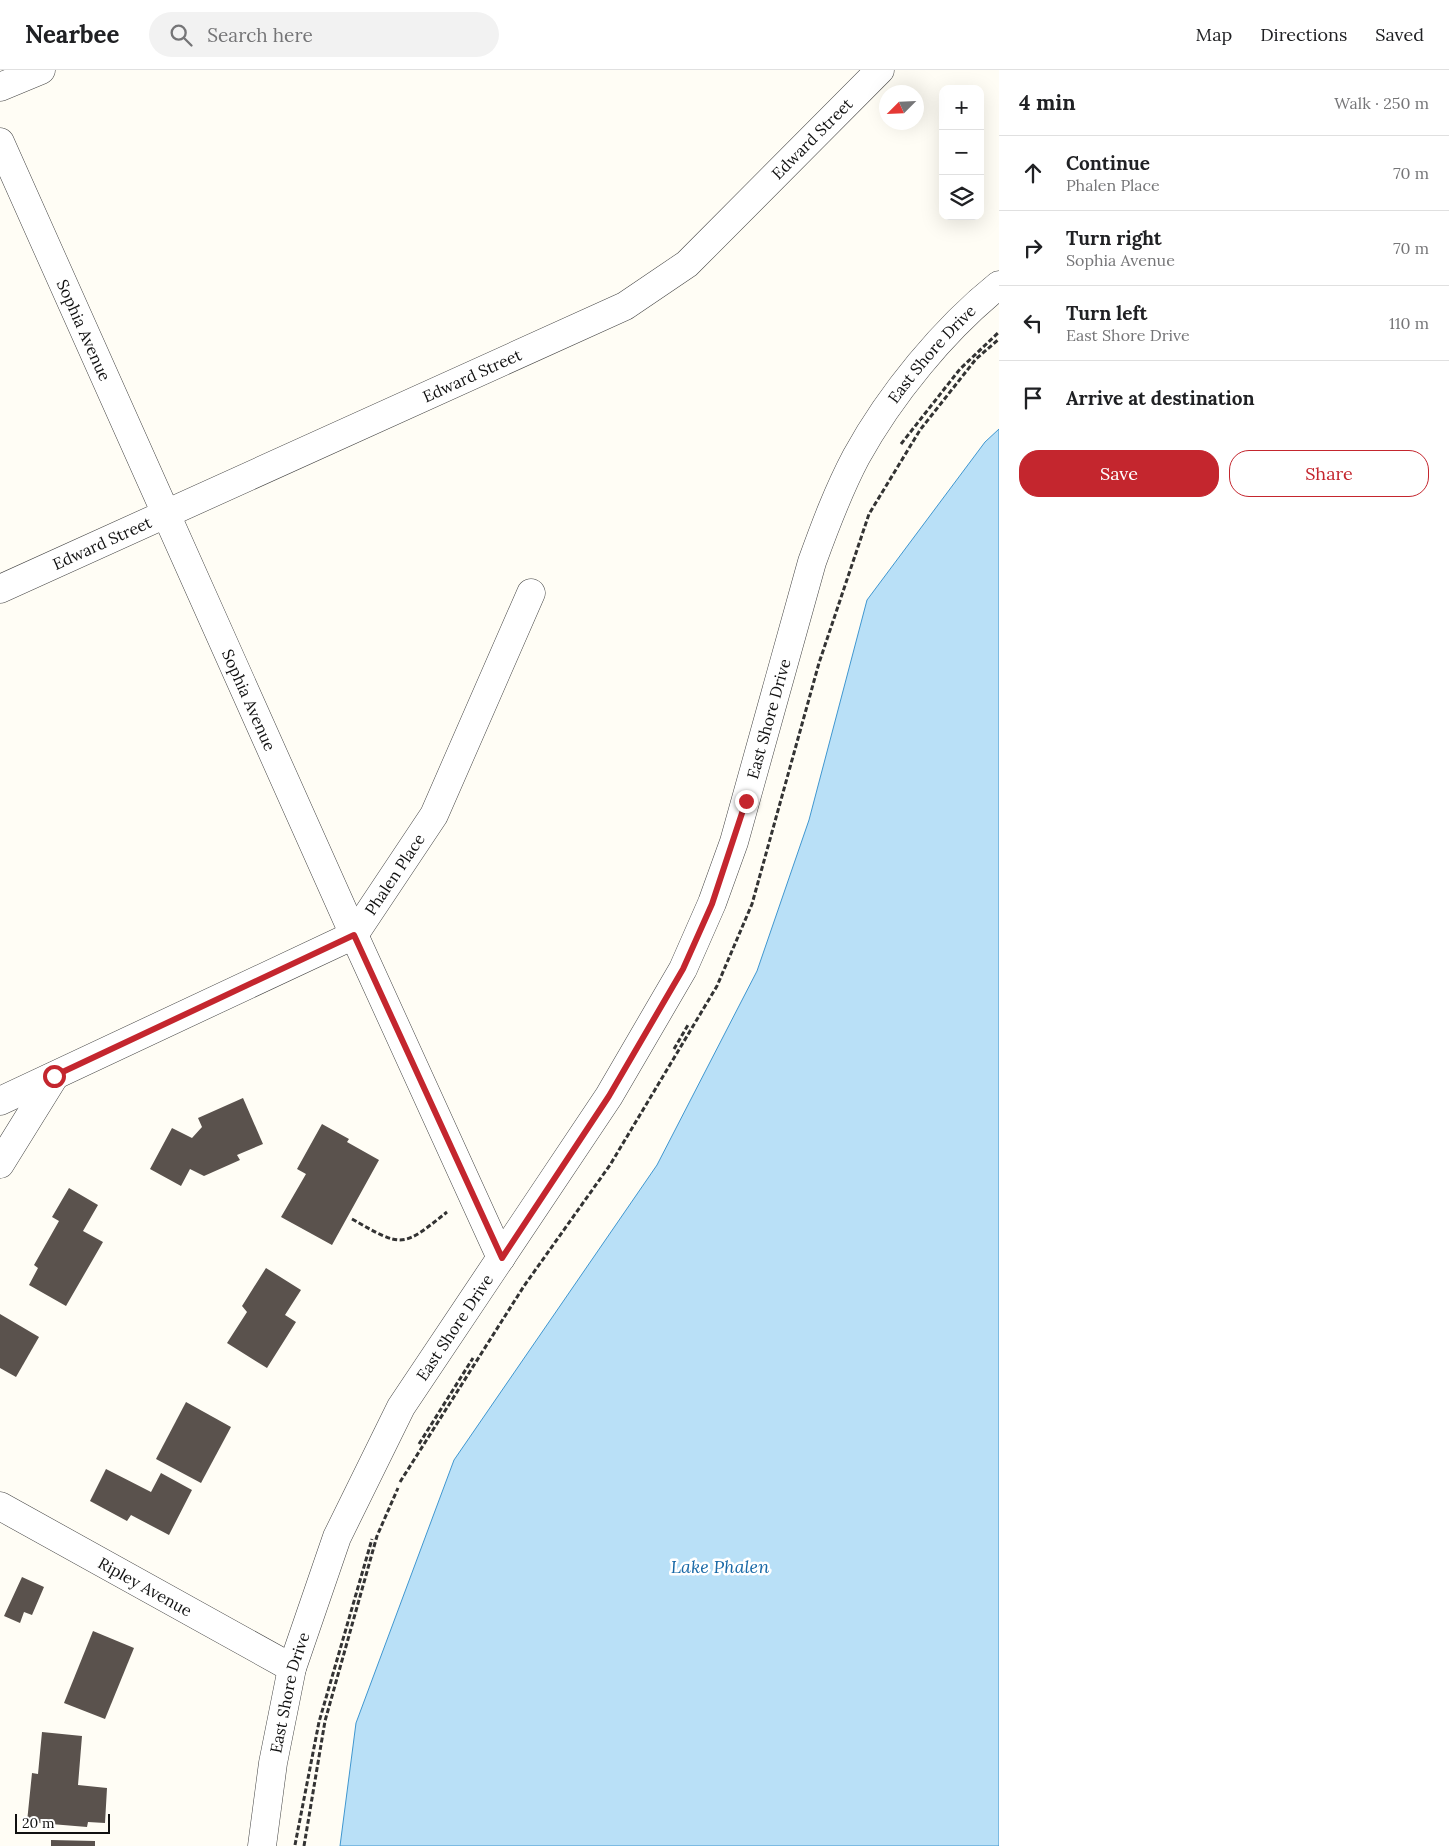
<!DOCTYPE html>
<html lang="en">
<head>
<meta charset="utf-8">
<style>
  :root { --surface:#fff; --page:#f2f2f2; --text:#202124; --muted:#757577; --line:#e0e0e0; --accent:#c4262e }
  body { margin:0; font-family:Lora,serif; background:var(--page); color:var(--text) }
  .controls { position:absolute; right:15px; top:15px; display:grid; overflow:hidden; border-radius:10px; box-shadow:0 5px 20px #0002 }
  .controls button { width:45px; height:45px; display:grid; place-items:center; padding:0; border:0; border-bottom:1px solid var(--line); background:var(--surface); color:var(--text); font:25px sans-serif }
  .compass { position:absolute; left:879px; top:15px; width:45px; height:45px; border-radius:50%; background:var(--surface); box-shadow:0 5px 20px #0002; rotate:246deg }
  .scale { position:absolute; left:15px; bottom:12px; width:95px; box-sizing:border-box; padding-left:5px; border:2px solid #111; border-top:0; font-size:14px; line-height:18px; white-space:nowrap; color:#111; -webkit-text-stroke:4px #fff; paint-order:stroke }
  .stop { position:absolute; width:15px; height:15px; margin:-11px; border:4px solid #c4262e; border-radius:50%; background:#fff }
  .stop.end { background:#c4262e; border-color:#fff; box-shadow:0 1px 5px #0008 }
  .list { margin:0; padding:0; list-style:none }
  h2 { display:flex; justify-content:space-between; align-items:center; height:65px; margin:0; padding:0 20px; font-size:21px }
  h2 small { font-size:16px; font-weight:400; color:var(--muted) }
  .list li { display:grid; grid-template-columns:32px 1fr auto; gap:15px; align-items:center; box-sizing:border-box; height:75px; padding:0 20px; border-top:1px solid var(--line) }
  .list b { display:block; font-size:19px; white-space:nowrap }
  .list p { margin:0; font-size:16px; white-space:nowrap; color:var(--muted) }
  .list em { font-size:16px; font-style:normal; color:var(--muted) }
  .actions { display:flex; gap:10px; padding:15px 20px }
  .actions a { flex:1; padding:11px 0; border:1px solid var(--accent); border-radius:20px; text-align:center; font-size:18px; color:var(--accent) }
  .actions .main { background:var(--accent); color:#fff }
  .icon { flex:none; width:28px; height:28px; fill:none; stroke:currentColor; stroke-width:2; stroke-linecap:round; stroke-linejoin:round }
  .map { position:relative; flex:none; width:999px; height:1776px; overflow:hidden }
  header { display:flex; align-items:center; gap:30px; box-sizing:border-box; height:70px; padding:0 25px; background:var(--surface); border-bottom:1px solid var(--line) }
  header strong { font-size:24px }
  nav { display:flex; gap:28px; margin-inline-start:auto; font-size:18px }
  .search { width:350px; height:45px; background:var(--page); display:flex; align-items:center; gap:12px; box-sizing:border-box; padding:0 18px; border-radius:28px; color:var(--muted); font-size:19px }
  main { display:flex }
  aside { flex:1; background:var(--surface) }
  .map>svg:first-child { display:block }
  .water { fill:#b9e0f7; stroke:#3f96cf }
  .building { fill:#5a524d }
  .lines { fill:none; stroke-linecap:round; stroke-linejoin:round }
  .minor-casing { stroke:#444; stroke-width:29 }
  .tertiary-casing { stroke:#444; stroke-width:29 }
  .path { stroke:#333; stroke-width:3; stroke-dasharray:5 2.5; stroke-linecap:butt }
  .minor { stroke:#fff; stroke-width:28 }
  .tertiary { stroke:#fff; stroke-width:28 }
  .route { stroke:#c4262e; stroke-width:6 }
  .labels { text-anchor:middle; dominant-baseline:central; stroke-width:5; stroke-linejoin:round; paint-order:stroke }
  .street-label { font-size:16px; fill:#111; stroke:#fff }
  .water-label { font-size:18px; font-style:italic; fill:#1768a6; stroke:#fff }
</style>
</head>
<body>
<header>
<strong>Nearbee</strong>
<div class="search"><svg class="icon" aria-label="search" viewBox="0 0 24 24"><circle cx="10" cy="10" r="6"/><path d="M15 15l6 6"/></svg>Search here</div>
<nav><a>Map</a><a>Directions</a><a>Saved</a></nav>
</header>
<main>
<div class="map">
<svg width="999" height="1776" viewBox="0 0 999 1776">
  <rect width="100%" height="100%" fill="#fffdf5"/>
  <path class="water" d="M999,359V1776H340L356,1653L454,1390L657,1095L757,901L809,750L867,530L985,372Z"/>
  <g class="building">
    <path d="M243,1028L263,1074L237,1085L240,1090L204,1106L190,1099L181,1116L150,1099L172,1058L192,1068L202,1057L198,1048Z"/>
    <path d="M322,1054L349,1069L347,1072L379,1090L332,1175L281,1147L306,1104L297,1099Z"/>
    <path d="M69,1118L98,1135L83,1161L103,1172L66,1236L29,1215L38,1198L34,1195L59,1151L52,1147Z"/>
    <path d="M266,1198L301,1220L285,1245L296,1252L267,1298L227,1273L247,1242L242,1236Z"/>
    <path d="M0,1244L39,1267L16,1307L0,1298Z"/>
    <path d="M186,1332L231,1357L201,1413L156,1389Z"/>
    <path d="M106,1399L151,1422L161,1403L192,1420L169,1465L131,1445L127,1451L90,1431Z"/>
    <path d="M22,1507L44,1517L32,1545L24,1542L20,1553L4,1546Z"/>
    <path d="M93,1561L134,1578L105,1649L64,1633Z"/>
    <path d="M42,1662L82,1666L78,1715L107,1718L105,1753L88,1752L87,1757L27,1752L32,1703L38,1704Z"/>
    <path d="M51,1770L95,1771V1776H51Z"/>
  </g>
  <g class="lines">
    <defs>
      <g id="minor">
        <path d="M0,17L41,0"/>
        <path id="s1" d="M0,72L354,865L501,1188"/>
        <path id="s2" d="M0,519L625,236L687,194L880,0"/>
        <path id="s3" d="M0,1031L354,865L434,745L531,523"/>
        <path d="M0,1094L54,1007"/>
        <path id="s4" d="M0,1436L292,1598"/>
      </g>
      <g id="tertiary">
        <path id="s5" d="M262,1776L273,1693L292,1598L337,1467L401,1337L609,1026L683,899L712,833L734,772L812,492C825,456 838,421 856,387C890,325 944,259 999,215"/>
      </g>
    </defs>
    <use href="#minor" class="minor-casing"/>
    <use href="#tertiary" class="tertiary-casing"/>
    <g class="path">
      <path d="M901,374L960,299L999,262"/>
      <path d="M674,979L688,955"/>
      <path d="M352,1149C403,1178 402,1178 447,1142"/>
      <path d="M419,1374L473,1288"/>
      <path d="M400,1412L524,1216L610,1095L717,916L752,834L819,593L869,444L920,360L976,289L999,269"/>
      <path d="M295,1775L319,1652L372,1469"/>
      <path d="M304,1776L325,1651L377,1466L398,1418"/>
    </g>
    <use href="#minor" class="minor"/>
    <use href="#tertiary" class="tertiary"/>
  </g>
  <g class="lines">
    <path class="route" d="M54,1006L354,865L502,1188L609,1026L683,899L712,834L746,731"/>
  </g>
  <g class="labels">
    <g class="street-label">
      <text stroke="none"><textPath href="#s2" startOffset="938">Edward Street</textPath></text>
      <text stroke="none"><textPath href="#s1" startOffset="206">Sophia Avenue</textPath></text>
      <text stroke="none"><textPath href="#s5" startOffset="1655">East Shore Drive</textPath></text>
      <text stroke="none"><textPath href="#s2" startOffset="518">Edward Street</textPath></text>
      <text stroke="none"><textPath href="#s2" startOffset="112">Edward Street</textPath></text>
      <text stroke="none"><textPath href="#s1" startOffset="611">Sophia Avenue</textPath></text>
      <text stroke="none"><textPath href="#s5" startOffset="1250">East Shore Drive</textPath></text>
      <text stroke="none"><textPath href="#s3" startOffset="464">Phalen Place</textPath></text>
      <text stroke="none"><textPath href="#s5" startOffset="560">East Shore Drive</textPath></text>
      <text stroke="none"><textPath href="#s4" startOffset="166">Ripley Avenue</textPath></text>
      <text stroke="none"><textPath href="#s5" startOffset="156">East Shore Drive</textPath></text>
    </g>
    <g class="water-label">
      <text x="720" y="1496">Lake Phalen</text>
    </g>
  </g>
</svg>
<div class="controls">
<button>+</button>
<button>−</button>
<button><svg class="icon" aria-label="layers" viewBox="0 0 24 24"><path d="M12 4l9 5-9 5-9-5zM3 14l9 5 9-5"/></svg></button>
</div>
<svg class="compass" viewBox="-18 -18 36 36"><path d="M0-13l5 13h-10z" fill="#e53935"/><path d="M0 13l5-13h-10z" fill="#757577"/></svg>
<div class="scale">20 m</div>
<div class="stop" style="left:54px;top:1006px"></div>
<div class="stop end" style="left:746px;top:731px"></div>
</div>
<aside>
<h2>4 min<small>Walk · 250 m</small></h2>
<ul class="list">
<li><svg class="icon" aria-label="ahead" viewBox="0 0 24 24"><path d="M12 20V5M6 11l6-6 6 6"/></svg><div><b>Continue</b><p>Phalen Place</p></div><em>70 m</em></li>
<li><svg class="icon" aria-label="right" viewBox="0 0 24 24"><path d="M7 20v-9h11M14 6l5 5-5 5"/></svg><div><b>Turn right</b><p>Sophia Avenue</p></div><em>70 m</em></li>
<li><svg class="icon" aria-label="left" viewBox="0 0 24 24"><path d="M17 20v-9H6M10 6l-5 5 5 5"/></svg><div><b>Turn left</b><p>East Shore Drive</p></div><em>110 m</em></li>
<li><svg class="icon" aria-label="arrive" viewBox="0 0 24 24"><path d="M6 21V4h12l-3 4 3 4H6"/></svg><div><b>Arrive at destination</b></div></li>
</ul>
<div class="actions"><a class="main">Save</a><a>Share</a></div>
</aside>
</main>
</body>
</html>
